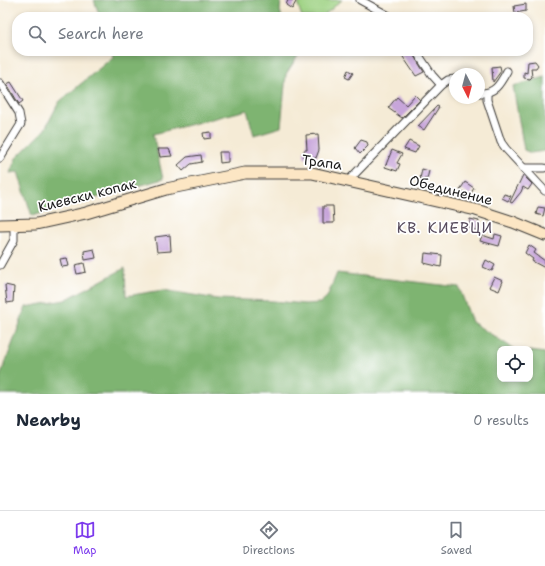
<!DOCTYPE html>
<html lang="en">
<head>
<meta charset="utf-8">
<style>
  :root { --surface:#fff; --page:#f6f6f7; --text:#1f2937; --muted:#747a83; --line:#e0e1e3; --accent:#7c3aed }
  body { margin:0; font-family:"Shantell Sans",sans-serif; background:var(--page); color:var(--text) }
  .controls { position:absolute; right:12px; bottom:12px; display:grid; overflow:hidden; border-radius:8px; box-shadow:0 2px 6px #0003 }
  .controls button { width:36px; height:36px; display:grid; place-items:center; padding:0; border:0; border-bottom:1px solid var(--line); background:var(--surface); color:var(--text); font:20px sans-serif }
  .compass { position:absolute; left:449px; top:68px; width:36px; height:36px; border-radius:50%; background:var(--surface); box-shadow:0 2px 6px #0003; rotate:174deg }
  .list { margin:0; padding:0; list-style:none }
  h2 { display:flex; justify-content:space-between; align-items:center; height:52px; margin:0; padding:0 16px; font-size:17px }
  h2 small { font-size:13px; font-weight:400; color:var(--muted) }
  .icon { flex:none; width:22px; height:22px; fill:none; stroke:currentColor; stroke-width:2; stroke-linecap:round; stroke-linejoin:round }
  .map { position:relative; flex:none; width:545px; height:394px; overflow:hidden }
  .search { position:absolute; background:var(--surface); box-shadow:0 2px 6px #0003; left:12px; right:12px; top:12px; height:44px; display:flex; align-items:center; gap:10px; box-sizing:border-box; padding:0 14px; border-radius:16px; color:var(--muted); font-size:15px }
  .sheet { height:116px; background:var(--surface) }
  nav { display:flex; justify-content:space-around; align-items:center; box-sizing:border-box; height:56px; border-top:1px solid var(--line); background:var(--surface); font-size:11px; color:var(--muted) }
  nav a { display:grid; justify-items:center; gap:2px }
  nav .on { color:var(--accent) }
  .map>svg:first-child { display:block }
  .green { fill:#9ed283; stroke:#5d7750 }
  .forest { fill:#7eb471; stroke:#4d6846 }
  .building { fill:#c7a5da }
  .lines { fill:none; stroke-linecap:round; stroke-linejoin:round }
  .street-casing { stroke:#3d3b38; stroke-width:9 }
  .secondary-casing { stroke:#3d3b38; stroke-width:13 }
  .street { stroke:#fff; stroke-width:7 }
  .secondary { stroke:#fce6c4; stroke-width:11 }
  .labels { text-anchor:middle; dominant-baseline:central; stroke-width:3.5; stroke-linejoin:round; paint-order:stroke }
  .street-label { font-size:14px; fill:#1c1c1c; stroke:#fff }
  .neighbourhood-label { font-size:15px; letter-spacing:1px; fill:#584c5e; stroke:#fff }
</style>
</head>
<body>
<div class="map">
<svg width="545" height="394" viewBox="0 0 545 394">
  <rect width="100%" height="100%" fill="#fff"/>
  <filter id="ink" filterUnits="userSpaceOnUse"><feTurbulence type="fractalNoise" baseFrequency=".025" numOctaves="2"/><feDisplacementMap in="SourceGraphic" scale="8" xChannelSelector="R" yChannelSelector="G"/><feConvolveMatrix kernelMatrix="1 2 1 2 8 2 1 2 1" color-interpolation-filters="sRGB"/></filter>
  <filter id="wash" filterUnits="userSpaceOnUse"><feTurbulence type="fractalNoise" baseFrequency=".012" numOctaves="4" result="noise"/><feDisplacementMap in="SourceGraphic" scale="16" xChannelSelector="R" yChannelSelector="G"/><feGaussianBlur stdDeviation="0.9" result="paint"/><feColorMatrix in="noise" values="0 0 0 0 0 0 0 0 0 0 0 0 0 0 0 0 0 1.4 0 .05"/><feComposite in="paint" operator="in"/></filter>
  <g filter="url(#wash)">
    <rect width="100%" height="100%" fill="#f5ebd6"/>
    <path class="green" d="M302,0H342L322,17H302L298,5Z"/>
    <g class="forest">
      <path d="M94,0H281L280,11L282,17H100Z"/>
      <path d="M112,51H296L298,56L286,74L281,127L254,135L247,110L153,134L163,179L32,216L18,172L10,173L16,158L45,129L59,102L113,57Z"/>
      <path d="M545,77V151L531,153L524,150L513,86Z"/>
      <path d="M125,268L126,296L163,290L217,299L273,301L305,304L320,303L327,297L337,273L459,287L472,322L514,349H500V379H530V351L545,353V394H0V377L26,307L65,300Z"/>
    </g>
    <g id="blocks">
      <g class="building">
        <path d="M288,0H297L292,9L286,5Z"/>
        <path d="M526,4V11L515,13L514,6Z"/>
        <path d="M399,51H411L424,72L416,76Z"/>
        <path d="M535,61L538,65L536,68H531L532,77L530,79L524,78V72L527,73L528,62Z"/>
        <path d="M500,66L501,71L493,82L492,67Z"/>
        <path d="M348,70L353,73L349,79L345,77Z"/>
        <path d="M11,82L23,101L19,104L7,84Z"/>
        <path d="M415,95L420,100L402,118L388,108L397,97L406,105Z"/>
        <path d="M437,106L439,107L424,130L418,126Z"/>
        <path d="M211,132V138L204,139L203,133Z"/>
        <path d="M318,134L319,150L316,158H304V150H307L306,135Z"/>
        <path d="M361,140L367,142L368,146L360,154L355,148Z"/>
        <path d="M409,141L419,146L415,153L404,149Z"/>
        <path d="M158,149H169L172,156L160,157Z"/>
        <path d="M392,150L402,154L397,163L400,164L397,171L385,167Z"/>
        <path d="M219,152H228V162L220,163Z"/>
        <path d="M201,155L202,162L191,164L183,171L178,165L187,157Z"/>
        <path d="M422,169L429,171L427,179H420Z"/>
        <path d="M523,175L532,184L528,190L523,187L521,192L512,203L510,202Z"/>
        <path d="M465,182L474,188L470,195L460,190Z"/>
        <path d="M504,194L511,196L508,201L502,198Z"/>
        <path d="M323,206H333L334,223H323Z"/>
        <path d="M538,207L545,208L543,216L536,214Z"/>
        <path d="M470,219L479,221L477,230L470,229Z"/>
        <path d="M495,234L502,236L499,246L480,241L482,235L494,239Z"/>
        <path d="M170,235L171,251L157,252L155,237Z"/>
        <path d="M529,245L536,250L534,253L545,261V268L532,261L533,259L525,253Z"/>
        <path d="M94,249L96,258L85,260L84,251Z"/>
        <path d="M425,253L442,255L441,267L424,263Z"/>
        <path d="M67,258L69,266L62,267L60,259Z"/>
        <path d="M486,260L495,265L492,271L483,267Z"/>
        <path d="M84,263L86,272L77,274L75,265Z"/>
        <path d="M494,277L503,281L499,291L489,287Z"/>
        <path d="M5,285L14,287L13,302L7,303Z"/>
      </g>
    </g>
  </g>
  <g filter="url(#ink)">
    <use href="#blocks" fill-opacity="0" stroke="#3d3b38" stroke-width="1"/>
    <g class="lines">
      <defs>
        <g id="street">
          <path d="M360,0L391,17"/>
          <path d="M416,51L432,75L441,85"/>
          <path d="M0,83L19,113L21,124L0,158"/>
          <path d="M479,93C495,94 500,84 507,71"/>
          <path d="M487,93V100L501,142L506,149L545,191"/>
          <path d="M523,168H544"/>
          <path d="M348,181L441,85L448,80L455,79"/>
          <path d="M0,265L14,240V225"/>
        </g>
        <path id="secondary" d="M0,225L36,224L86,213L166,189L245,173H312L476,210L513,222L545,235"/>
      </defs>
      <use href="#street" class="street-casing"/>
      <use href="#secondary" class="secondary-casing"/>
      <use href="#street" class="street"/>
      <use href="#secondary" class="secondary"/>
    </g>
  </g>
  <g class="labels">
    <g class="street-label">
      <text transform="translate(322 162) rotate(8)">Трапа</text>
      <text transform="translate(451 190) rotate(14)">Обединение</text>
      <text transform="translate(87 195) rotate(-14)">Киевски копак</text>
    </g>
    <g class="neighbourhood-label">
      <text x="445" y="228">КВ. КИЕВЦИ</text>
    </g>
  </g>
</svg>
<div class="controls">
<button><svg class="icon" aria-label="locate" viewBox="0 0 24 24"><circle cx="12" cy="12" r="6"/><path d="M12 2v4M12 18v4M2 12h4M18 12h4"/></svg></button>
</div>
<svg class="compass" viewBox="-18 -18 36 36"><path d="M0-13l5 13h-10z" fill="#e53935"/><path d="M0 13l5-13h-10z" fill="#747a83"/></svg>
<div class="search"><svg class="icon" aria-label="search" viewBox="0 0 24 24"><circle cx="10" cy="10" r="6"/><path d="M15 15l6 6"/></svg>Search here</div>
</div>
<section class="sheet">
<h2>Nearby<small>0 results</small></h2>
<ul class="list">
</ul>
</section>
<nav>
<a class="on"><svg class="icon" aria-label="map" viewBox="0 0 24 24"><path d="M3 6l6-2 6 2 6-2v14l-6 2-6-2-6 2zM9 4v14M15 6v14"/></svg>Map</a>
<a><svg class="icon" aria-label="directions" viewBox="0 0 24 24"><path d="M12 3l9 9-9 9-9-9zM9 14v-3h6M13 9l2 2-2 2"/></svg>Directions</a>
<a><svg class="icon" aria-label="saved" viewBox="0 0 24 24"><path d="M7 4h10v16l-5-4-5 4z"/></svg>Saved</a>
</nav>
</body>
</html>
